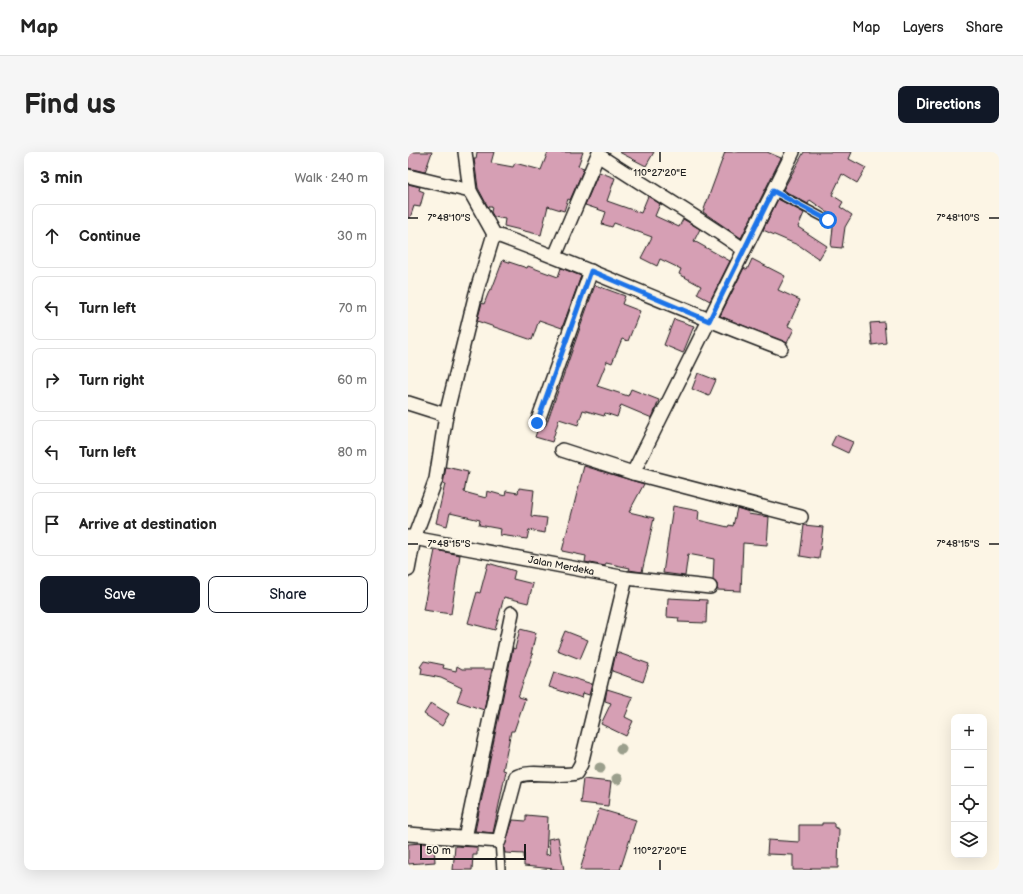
<!DOCTYPE html>
<html lang="en">
<head>
<meta charset="utf-8">
<style>
  :root { --surface:#fff; --page:#f6f6f6; --text:#222; --muted:#767676; --line:#e0e0e0; --accent:#111827 }
  body { margin:0; font-family:"Balsamiq Sans",sans-serif; background:var(--page); color:var(--text) }
  .controls { position:absolute; right:12px; bottom:12px; display:grid; overflow:hidden; border-radius:8px; box-shadow:0 4px 16px #0002 }
  .controls button { width:36px; height:36px; display:grid; place-items:center; padding:0; border:0; border-bottom:1px solid var(--line); background:var(--surface); color:var(--text); font:20px sans-serif }
  .scale { position:absolute; left:12px; bottom:10px; width:106px; box-sizing:border-box; padding-left:4px; border:2px solid #1c1c1c; border-top:0; font-size:11px; line-height:14px; white-space:nowrap; color:#1c1c1c; -webkit-text-stroke:3px #fcf5e5; paint-order:stroke }
  .stop { position:absolute; width:12px; height:12px; margin:-9px; border:3px solid #1a73e8; border-radius:50%; background:#fff }
  .stop.end { background:#1a73e8; border-color:#fff; box-shadow:0 1px 4px #0008 }
  .list { margin:0; padding:0; list-style:none }
  h2 { display:flex; justify-content:space-between; align-items:center; height:52px; margin:0; padding:0 16px; font-size:17px }
  h2 small { font-size:13px; font-weight:400; color:var(--muted) }
  .list li { display:grid; grid-template-columns:26px 1fr auto; gap:12px; align-items:center; box-sizing:border-box; height:64px; margin:0 8px 8px; padding:0 8px; border:1px solid var(--line); border-radius:8px }
  .list b { display:block; font-size:15px; white-space:nowrap }
  .list em { font-size:13px; font-style:normal; color:var(--muted) }
  .actions { display:flex; gap:8px; padding:12px 16px }
  .actions a { flex:1; padding:9px 0; border:1px solid var(--accent); border-radius:8px; text-align:center; font-size:14px; color:var(--accent) }
  .actions .main { background:var(--accent); color:#fff }
  .icon { flex:none; width:22px; height:22px; fill:none; stroke:currentColor; stroke-width:2; stroke-linecap:round; stroke-linejoin:round }
  .map { position:relative; flex:none; width:591px; height:718px; overflow:hidden; border-radius:8px }
  header { display:flex; align-items:center; gap:24px; box-sizing:border-box; height:56px; padding:0 20px; background:var(--surface); border-bottom:1px solid var(--line) }
  header strong { font-size:19px }
  nav { display:flex; gap:22px; margin-inline-start:auto; font-size:14px }
  .intro { display:flex; align-items:center; justify-content:space-between; box-sizing:border-box; height:96px; padding:0 24px }
  h1 { margin:0; font-size:28px }
  .button { padding:10px 18px; border-radius:8px; background:var(--accent); color:#fff; font-size:14px; font-weight:700 }
  main { display:flex; gap:24px; padding:0 24px }
  aside { flex:1; background:var(--surface); border-radius:8px; box-shadow:0 4px 16px #0002 }
  .map>svg:first-child { display:block }
  .building { fill:#d69fb4; stroke:#1c1c1c }
  .lines { fill:none; stroke-linecap:round; stroke-linejoin:round }
  .lane-casing { stroke:#1c1c1c; stroke-width:10 }
  .street-casing { stroke:#1c1c1c; stroke-width:16 }
  .lane { stroke:#fcf5e5; stroke-width:7 }
  .street { stroke:#fcf5e5; stroke-width:13 }
  .tree { fill:#9b9f8c }
  .route { stroke:#1a73e8; stroke-width:5 }
  .ticks { fill:none; stroke:#1c1c1c; stroke-width:1.5 }
  .labels { text-anchor:middle; dominant-baseline:central; stroke-width:3.5; stroke-linejoin:round; paint-order:stroke }
  .street-label { font-size:10px; fill:#1c1c1c; stroke:#fcf5e5 }
  .ticks-label { font-size:10px; text-anchor:middle; fill:#1c1c1c; stroke:#fcf5e5; stroke-width:3.5; stroke-linejoin:round; paint-order:stroke }
</style>
</head>
<body>
<header>
<strong>Map</strong>
<nav><a>Map</a><a>Layers</a><a>Share</a></nav>
</header>
<div class="intro"><h1>Find us</h1><a class="button">Directions</a></div>
<main>
<aside>
<h2>3 min<small>Walk · 240 m</small></h2>
<ul class="list">
<li><svg class="icon" aria-label="ahead" viewBox="0 0 24 24"><path d="M12 20V5M6 11l6-6 6 6"/></svg><div><b>Continue</b></div><em>30 m</em></li>
<li><svg class="icon" aria-label="left" viewBox="0 0 24 24"><path d="M17 20v-9H6M10 6l-5 5 5 5"/></svg><div><b>Turn left</b></div><em>70 m</em></li>
<li><svg class="icon" aria-label="right" viewBox="0 0 24 24"><path d="M7 20v-9h11M14 6l5 5-5 5"/></svg><div><b>Turn right</b></div><em>60 m</em></li>
<li><svg class="icon" aria-label="left" viewBox="0 0 24 24"><path d="M17 20v-9H6M10 6l-5 5 5 5"/></svg><div><b>Turn left</b></div><em>80 m</em></li>
<li><svg class="icon" aria-label="arrive" viewBox="0 0 24 24"><path d="M6 21V4h12l-3 4 3 4H6"/></svg><div><b>Arrive at destination</b></div></li>
</ul>
<div class="actions"><a class="main">Save</a><a>Share</a></div>
</aside>
<div class="map">
<svg width="591" height="718" viewBox="0 0 591 718">
  <rect width="100%" height="100%" fill="#fcf5e5"/>
  <filter id="ink" filterUnits="userSpaceOnUse"><feTurbulence type="fractalNoise" baseFrequency=".025" numOctaves="2"/><feDisplacementMap in="SourceGraphic" scale="8" xChannelSelector="R" yChannelSelector="G"/><feConvolveMatrix kernelMatrix="1 2 1 2 8 2 1 2 1" color-interpolation-filters="sRGB"/></filter>
  <g filter="url(#ink)">
    <g class="building">
      <path d="M0,0H24L17,20L0,16Z"/>
      <path d="M69,0H86L83,11L105,15L107,11L133,18L140,0H175L170,14L176,16L162,48L160,47L156,59L140,54L133,83L96,74L97,67L86,65L83,60L84,55H80L70,36L66,7H68Z"/>
      <path d="M211,0H246L238,14Z"/>
      <path d="M317,0H359L373,6L333,86L295,60Z"/>
      <path d="M396,0H444L441,7L458,16L449,31L434,22L424,43L435,50L432,55L444,63L437,75L434,96L423,95L426,65L402,48L400,52L375,38Z"/>
      <path d="M191,20L207,26L199,49L233,61L240,44L252,52L247,64L271,75L275,67L292,77L286,89L322,109L302,149L289,142L293,134L271,122L273,117L252,107L249,114L233,106L244,85L206,71L204,75L194,72L198,60L177,53Z"/>
      <path d="M0,32L12,35L11,38L16,40L12,55L6,54L2,66L0,65Z"/>
      <path d="M370,47L396,61L390,75L419,94L411,107L392,94L355,78Z"/>
      <path d="M344,107L377,124L370,138L392,148L380,174L386,177L379,191L312,164L336,116L339,118Z"/>
      <path d="M95,108L119,116L120,114L150,125L153,116L173,124L154,176L131,168L124,188L69,169L74,151L76,152L82,137H84Z"/>
      <path d="M187,133L217,144L214,152L232,159L220,189L214,187L204,211L199,209L189,234L220,244L223,237L251,248L244,266L213,253L209,265L197,261L196,264L175,258L170,273L151,267L144,290L127,285L129,279L138,273Z"/>
      <path d="M266,167L286,174L275,201L256,193Z"/>
      <path d="M476,170L478,191L464,193L462,171Z"/>
      <path d="M290,221L308,228L301,244L284,237Z"/>
      <path d="M428,283L445,290L440,301L423,293Z"/>
      <path d="M176,314L236,332L221,360L246,366L234,420L221,418L222,416L198,411L197,414L177,410L178,404L154,399Z"/>
      <path d="M38,315L60,320L56,340L78,346L79,339L97,344L98,339L110,341L111,336L126,338L123,364L139,366L137,381L121,378L119,387L92,383L93,377L71,373L72,368L42,361L39,374L28,371L37,332H35Z"/>
      <path d="M265,354L291,359L290,368L320,375L321,373L325,374L329,356L341,360L340,362L361,365L359,393L335,391L333,439L309,438V432L305,428L306,407L280,402L277,424L255,421Z"/>
      <path d="M396,373L415,375L411,407L392,404Z"/>
      <path d="M27,398L52,403L43,462L15,458Z"/>
      <path d="M80,411L107,419L105,427L125,432L120,451L96,445L87,478L60,471L69,440L72,441Z"/>
      <path d="M260,446L299,448L298,471L270,470L271,466L259,465Z"/>
      <path d="M112,477L128,481L123,502H125L110,545L117,547L106,579H103L95,618L98,619L85,681L67,679L105,496L107,497Z"/>
      <path d="M157,479L180,488L172,507L149,498Z"/>
      <path d="M208,500L241,512L235,530L204,519Z"/>
      <path d="M16,509L36,513L35,516L48,519L49,514L54,517H84L76,558L49,549L54,536L33,526L13,522L14,516L12,515Z"/>
      <path d="M146,520L184,532L181,543L175,541L174,546L141,535Z"/>
      <path d="M199,537L225,545L217,565L225,569L218,584L193,572L203,551L197,549Z"/>
      <path d="M23,551L41,562L34,574L16,562Z"/>
      <path d="M175,627L203,630L200,654L172,651Z"/>
      <path d="M191,657L228,668L212,718H172Z"/>
      <path d="M118,663L140,665L138,703L142,702L140,687L150,685L156,718L116,714V702L97,701L96,695L105,668L118,669Z"/>
      <path d="M414,671H426V675L431,677L430,716H403V718H385V703L359,702L360,688L391,690V673H414Z"/>
      <path d="M14,691L26,692L27,710L0,712V692Z"/>
      <path d="M47,694L69,695V703H65L64,718H45Z"/>
    </g>
    <g class="lines">
      <defs>
        <g id="lane">
          <path d="M365,39L420,68"/>
          <path d="M91,689L93,718"/>
        </g>
        <g id="street">
          <path d="M57,0L62,39L86,82C183,117 276,160 373,196"/>
          <path d="M190,3C238,35 288,64 335,97"/>
          <path d="M0,24L62,39"/>
          <path d="M147,104L191,0"/>
          <path d="M0,251L38,263"/>
          <path d="M129,271L183,119"/>
          <path d="M154,298L225,321L385,0"/>
          <path d="M225,321L393,365"/>
          <path id="s1" d="M0,385L218,426L302,435"/>
          <path d="M0,418L6,386L28,327L38,263L68,141L86,82"/>
          <path d="M0,682L91,689L108,625C124,617 150,626 168,621L173,612L218,426"/>
          <path d="M57,686L104,461"/>
        </g>
      </defs>
      <use href="#lane" class="lane-casing"/>
      <use href="#street" class="street-casing"/>
      <use href="#lane" class="lane"/>
      <use href="#street" class="street"/>
    </g>
    <g class="tree">
      <circle cx="213" cy="597" r="5.5"/>
      <circle cx="192" cy="616" r="5.5"/>
      <circle cx="209" cy="627" r="5.5"/>
    </g>
  </g>
  <g class="lines" filter="url(#ink)">
    <path class="route" d="M129,271L183,119L301,169L365,39L420,68"/>
  </g>
  <path class="ticks" d="M252,0V10M0,66H10M581,66H591M0,392H10M581,392H591M252,708V718"/>
  <g class="labels">
    <g class="street-label">
      <text stroke="none"><textPath href="#s1" startOffset="156">Jalan Merdeka</textPath></text>
    </g>
  </g>
  <g class="ticks-label">
    <text x="252" y="24">110°27'20"E</text>
    <text x="41" y="69">7°48'10"S</text>
    <text x="550" y="69">7°48'10"S</text>
    <text x="41" y="395">7°48'15"S</text>
    <text x="550" y="395">7°48'15"S</text>
    <text x="252" y="702">110°27'20"E</text>
  </g>
</svg>
<div class="controls">
<button>+</button>
<button>−</button>
<button><svg class="icon" aria-label="locate" viewBox="0 0 24 24"><circle cx="12" cy="12" r="6"/><path d="M12 2v4M12 18v4M2 12h4M18 12h4"/></svg></button>
<button><svg class="icon" aria-label="layers" viewBox="0 0 24 24"><path d="M12 4l9 5-9 5-9-5zM3 14l9 5 9-5"/></svg></button>
</div>
<div class="scale">50 m</div>
<div class="stop" style="left:420px;top:68px"></div>
<div class="stop end" style="left:129px;top:271px"></div>
</div>
</main>
</body>
</html>
